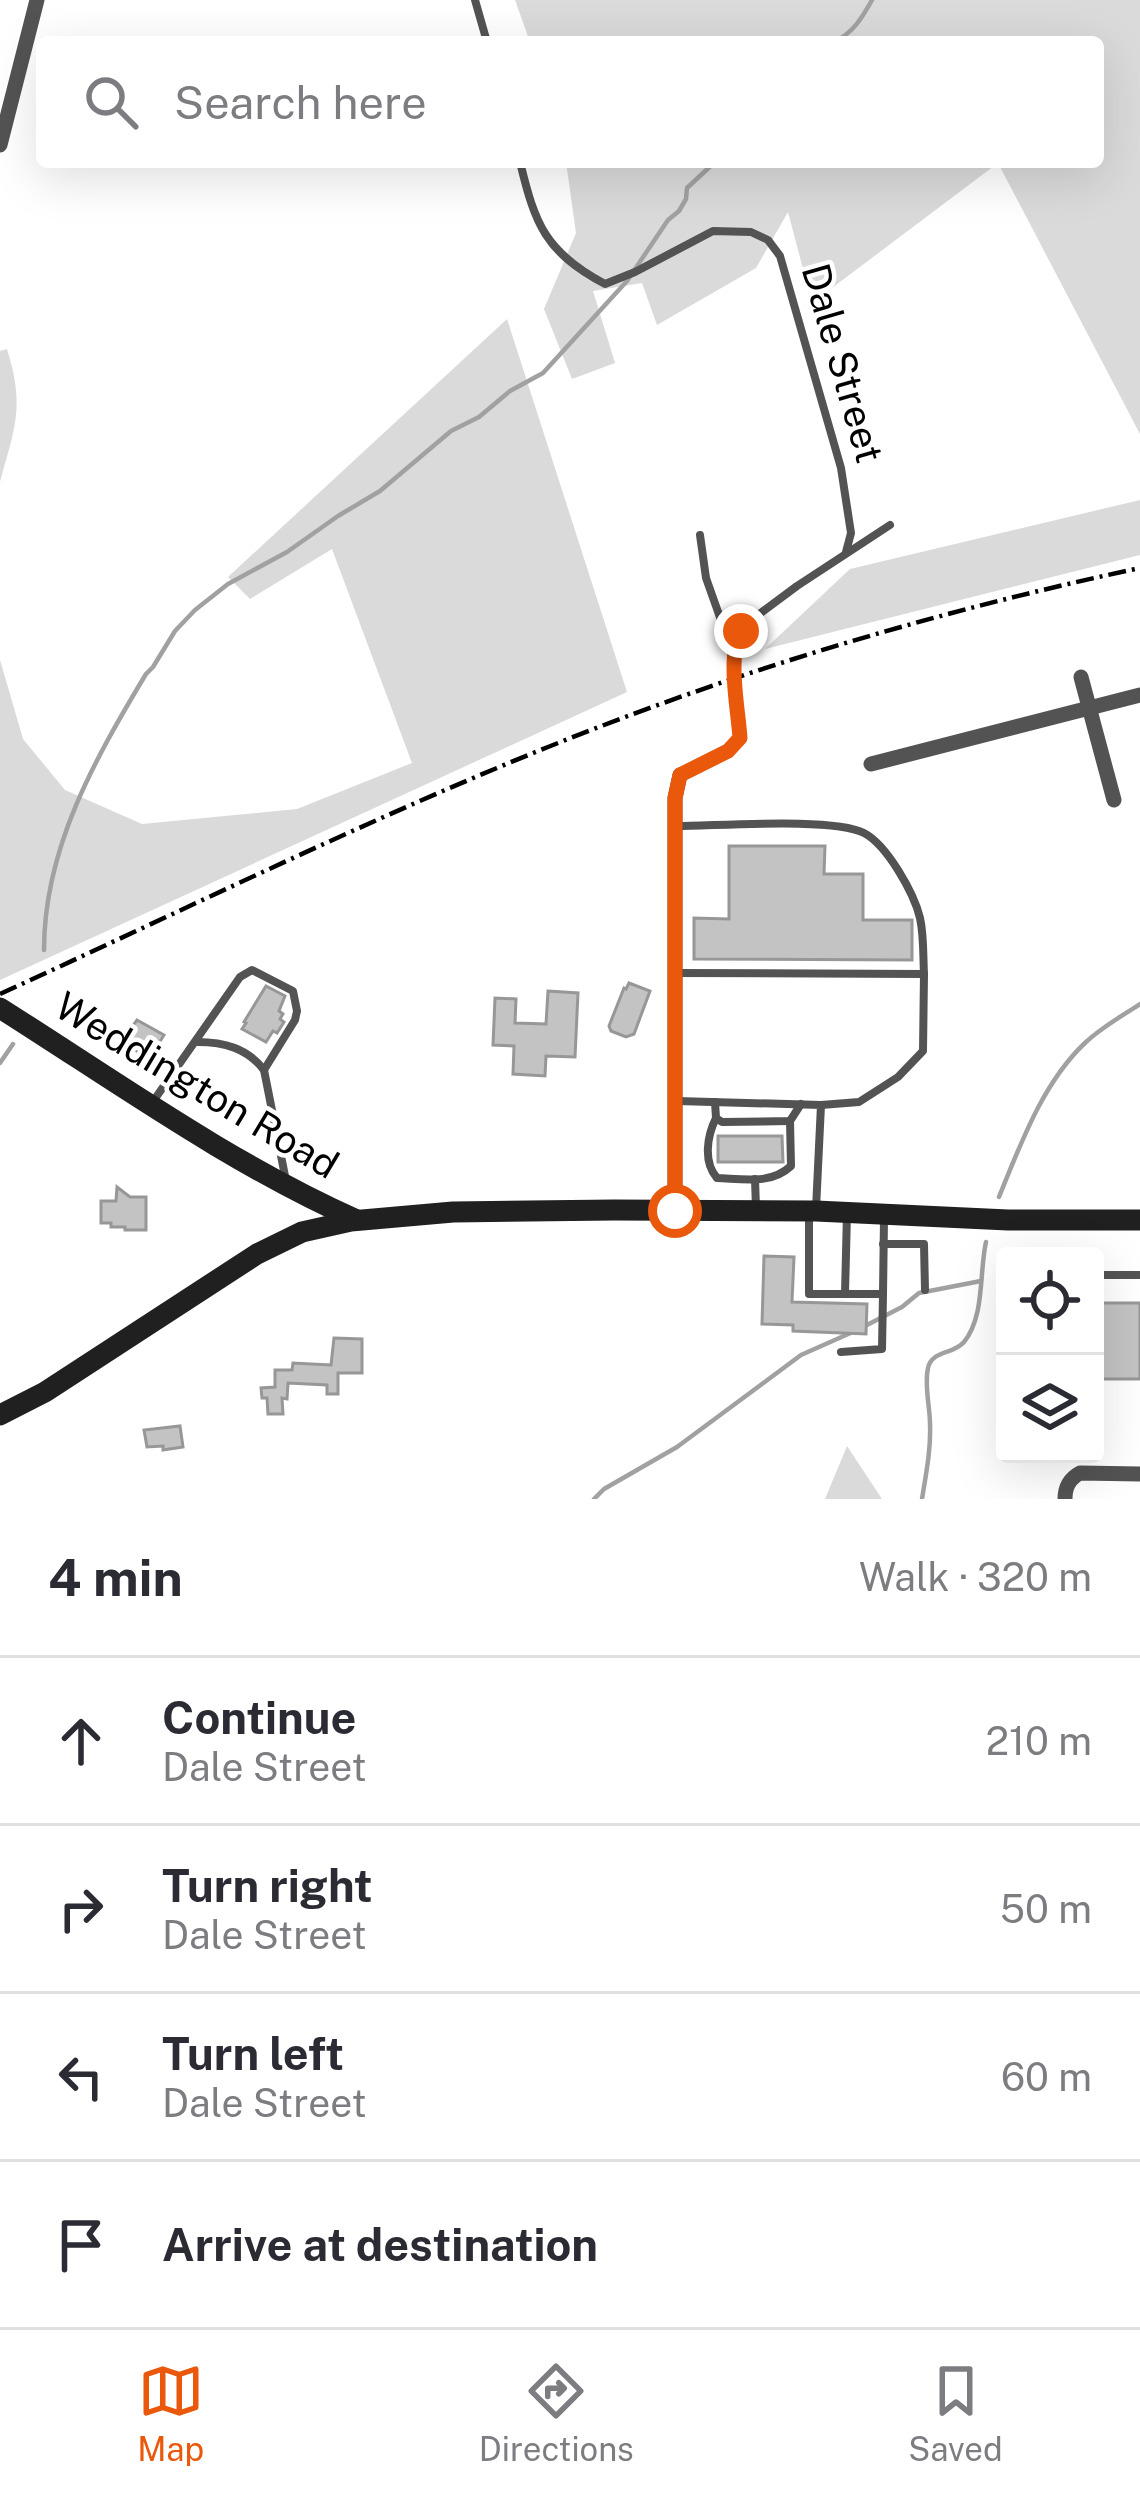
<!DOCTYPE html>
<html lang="en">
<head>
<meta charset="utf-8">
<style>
  :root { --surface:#fff; --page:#f2f2f3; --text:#2b2b33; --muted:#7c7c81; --line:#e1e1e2; --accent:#ea580c }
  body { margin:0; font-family:"Public Sans",sans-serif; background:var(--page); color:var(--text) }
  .controls { position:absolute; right:36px; bottom:36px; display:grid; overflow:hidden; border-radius:12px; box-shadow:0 12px 48px #0002 }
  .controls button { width:108px; height:108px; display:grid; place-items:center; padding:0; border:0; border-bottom:3px solid var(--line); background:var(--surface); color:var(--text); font:60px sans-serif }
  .stop { position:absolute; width:36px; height:36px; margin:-27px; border:9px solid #ea580c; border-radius:50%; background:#fff }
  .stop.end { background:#ea580c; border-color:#fff; box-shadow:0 3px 12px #0008 }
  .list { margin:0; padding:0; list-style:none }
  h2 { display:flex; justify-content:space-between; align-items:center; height:156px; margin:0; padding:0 48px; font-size:51px }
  h2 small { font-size:39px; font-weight:400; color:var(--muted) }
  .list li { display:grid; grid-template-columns:78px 1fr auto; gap:36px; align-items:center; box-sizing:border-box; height:168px; padding:0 48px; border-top:3px solid var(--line) }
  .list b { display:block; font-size:45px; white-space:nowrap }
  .list p { margin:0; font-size:39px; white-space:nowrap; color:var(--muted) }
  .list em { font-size:39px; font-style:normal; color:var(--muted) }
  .icon { flex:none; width:66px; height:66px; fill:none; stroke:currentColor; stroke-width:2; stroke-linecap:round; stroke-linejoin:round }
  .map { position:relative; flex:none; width:1140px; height:1499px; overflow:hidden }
  .search { position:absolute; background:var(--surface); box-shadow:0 12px 48px #0002; left:36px; right:36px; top:36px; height:132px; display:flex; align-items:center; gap:30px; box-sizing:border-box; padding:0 42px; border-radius:12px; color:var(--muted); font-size:45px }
  .sheet { height:828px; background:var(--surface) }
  nav { display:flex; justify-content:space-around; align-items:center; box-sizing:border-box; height:168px; border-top:3px solid var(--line); background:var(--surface); font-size:33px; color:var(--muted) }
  nav a { display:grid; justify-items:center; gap:6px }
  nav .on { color:var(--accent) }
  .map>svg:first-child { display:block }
  .green { fill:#dadada }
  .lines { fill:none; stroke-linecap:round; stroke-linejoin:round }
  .stream { stroke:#a1a1a1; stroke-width:4.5 }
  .building { fill:#c3c3c3; stroke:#979797; stroke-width:3 }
  .lane { stroke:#535353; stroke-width:8 }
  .street { stroke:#535353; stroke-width:15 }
  .secondary { stroke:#202020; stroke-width:21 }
  .rail { stroke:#000; stroke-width:4.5; stroke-dasharray:18 6 3 6; stroke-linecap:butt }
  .route { stroke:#ea580c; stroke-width:15 }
  .labels { text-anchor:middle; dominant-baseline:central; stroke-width:9; stroke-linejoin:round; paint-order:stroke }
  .street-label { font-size:39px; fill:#000; stroke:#fff }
</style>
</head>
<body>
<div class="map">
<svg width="1140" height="1499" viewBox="0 0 1140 1499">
  <rect width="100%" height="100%" fill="#fff"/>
  <g class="green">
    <path d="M515,0H1140V434L998,163L812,303L788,212L756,268L657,325L642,283L593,291L615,363L572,379L544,309L576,233L566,162H1098V42H530Z"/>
    <path d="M507,319L627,692L0,980V660L23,739L65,790L142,824L297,809L412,763L332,549L250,599L228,577Z"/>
    <path d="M7,349C25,407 15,427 0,482V351Z"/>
    <path d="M1140,500V555L765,649L850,569Z"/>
    <path d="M847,1446L882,1499H825Z"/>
  </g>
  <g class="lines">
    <g class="stream">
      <path d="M834,42C853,33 862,18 872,0"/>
      <path d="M44,950C44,848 95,759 146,674L153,667L175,631L195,610L228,584L287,552L338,516L380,491L451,431L479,417L510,391L543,373L627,281L668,220L679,211L686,199L687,188L715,162"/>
      <path d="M0,1063L13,1044"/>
      <path d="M999,1197C1021,1143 1043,1082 1086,1042C1102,1027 1122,1016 1140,1004"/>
      <path d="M865,1326L902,1307L919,1293L981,1281"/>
      <path d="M594,1499L604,1489L677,1447L801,1355L855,1331"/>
      <path d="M922,1499C926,1474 931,1450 930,1424C930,1407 924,1385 928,1368C932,1350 953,1355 964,1342C985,1316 979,1273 986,1242"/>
    </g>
  </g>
  <g class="building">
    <path d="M729,846H825L824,874H863V920H912V960L694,959V918L729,919Z"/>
    <path d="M629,983L650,991L634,1034L626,1037L611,1031L609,1026L624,988L626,989Z"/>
    <path d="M266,986L285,996L279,1011L283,1014L280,1019L284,1022L277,1033L273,1031L266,1042L242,1029L246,1023L244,1022Z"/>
    <path d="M548,991L578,993L575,1057L546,1056L545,1076L513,1074L514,1046L493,1045L495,998L516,999L515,1023L546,1024Z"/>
    <path d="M137,1020L164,1035L149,1059L126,1044L133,1034L129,1031Z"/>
    <path d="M718,1136H782L783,1162H718Z"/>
    <path d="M117,1187L130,1197H146V1230H125V1227H111V1223H101V1201H116Z"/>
    <path d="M764,1256L794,1257L792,1302L867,1304L866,1334L793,1331V1325L762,1324Z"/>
    <rect x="1098" y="1303" width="42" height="76"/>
    <path d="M334,1338L362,1339V1373H338V1394H327V1385L288,1383L287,1399L282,1398L283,1414H268L267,1398H262L261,1388L275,1387V1370H292L293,1363L331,1365Z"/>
    <path d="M180,1426L183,1447L163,1450V1446L147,1447L144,1430Z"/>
  </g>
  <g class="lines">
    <g class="lane">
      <path d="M475,0L487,42"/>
      <path d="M520,162C535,224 545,252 605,284L635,272L713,231L751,232L768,240L780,256L841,468L851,533L846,552"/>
      <path d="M700,535L706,578L733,654"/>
      <path d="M681,775L728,751L740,738L734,656L735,642L750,621L797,586L890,525"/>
      <path d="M677,826C717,826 833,817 864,833C887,845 914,893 920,918C924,936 923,956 924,974"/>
      <path d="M676,973L924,974L923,1051L898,1077L859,1102L821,1105"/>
      <path d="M197,1042C224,1042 247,1048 264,1070L286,1181"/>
      <path d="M677,1101L821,1105L816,1209"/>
      <path d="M715,1102L716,1118L722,1122L790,1121L801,1104"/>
      <path d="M152,1103L240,977L252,970L293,991L297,1011L295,1020L264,1070"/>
      <path d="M716,1118C707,1136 703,1162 717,1178C743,1179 771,1185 791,1166L790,1121"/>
      <path d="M755,1179L756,1208"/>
      <path d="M809,1212V1294H883L884,1219"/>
      <path d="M883,1244H924L925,1290"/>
      <path d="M1095,1275H1140"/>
      <path d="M845,1294L847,1213"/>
      <path d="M841,1352L882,1349L883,1294"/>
    </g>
    <g class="street">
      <path d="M0,145L37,0"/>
      <path d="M1081,677L1114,800"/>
      <path d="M871,764L1140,695"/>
      <path d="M675,1211V798L680,775"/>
      <path d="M1065,1499C1065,1487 1069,1479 1080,1473L1140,1474"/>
    </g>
    <g class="secondary">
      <path d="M0,1008C117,1082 231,1164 357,1220"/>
      <path d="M0,1415L45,1392L257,1254L302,1232L351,1221L453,1212L614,1210L816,1211L1008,1220H1140"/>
    </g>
    <path class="rail" d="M0,994C182,911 362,822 548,747C739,670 938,611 1140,568"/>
  </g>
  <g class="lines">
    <path class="route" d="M675,1211V798L680,775L728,751L740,738C738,708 727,656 741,631"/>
  </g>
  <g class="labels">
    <g class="street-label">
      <text transform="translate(843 363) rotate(74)">Dale Street</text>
      <text transform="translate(197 1085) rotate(31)">Weddington Road</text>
    </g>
  </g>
</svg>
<div class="controls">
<button><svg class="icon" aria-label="locate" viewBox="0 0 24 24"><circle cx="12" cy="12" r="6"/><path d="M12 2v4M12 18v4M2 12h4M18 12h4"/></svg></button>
<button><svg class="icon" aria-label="layers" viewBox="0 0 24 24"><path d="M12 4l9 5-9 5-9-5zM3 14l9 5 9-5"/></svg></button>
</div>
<div class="stop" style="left:675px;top:1211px"></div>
<div class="stop end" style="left:741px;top:631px"></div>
<div class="search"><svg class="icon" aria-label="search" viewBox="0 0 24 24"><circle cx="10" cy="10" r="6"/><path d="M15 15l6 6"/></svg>Search here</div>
</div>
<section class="sheet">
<h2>4 min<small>Walk · 320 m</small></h2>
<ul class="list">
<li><svg class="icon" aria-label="ahead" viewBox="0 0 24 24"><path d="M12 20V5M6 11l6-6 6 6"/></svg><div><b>Continue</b><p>Dale Street</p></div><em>210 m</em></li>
<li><svg class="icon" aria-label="right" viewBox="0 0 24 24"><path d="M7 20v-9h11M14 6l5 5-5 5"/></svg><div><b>Turn right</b><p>Dale Street</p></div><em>50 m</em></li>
<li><svg class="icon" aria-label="left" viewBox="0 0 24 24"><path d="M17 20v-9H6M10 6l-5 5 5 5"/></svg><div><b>Turn left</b><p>Dale Street</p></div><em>60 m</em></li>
<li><svg class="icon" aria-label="arrive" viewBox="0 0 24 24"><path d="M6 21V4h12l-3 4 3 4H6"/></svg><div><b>Arrive at destination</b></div></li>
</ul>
</section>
<nav>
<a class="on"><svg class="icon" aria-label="map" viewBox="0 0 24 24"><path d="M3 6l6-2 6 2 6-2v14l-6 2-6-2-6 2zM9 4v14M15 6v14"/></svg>Map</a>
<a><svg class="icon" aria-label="directions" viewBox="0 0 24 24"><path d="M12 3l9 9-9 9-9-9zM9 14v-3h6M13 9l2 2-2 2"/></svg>Directions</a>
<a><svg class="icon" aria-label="saved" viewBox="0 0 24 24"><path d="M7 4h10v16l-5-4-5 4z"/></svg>Saved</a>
</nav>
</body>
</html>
